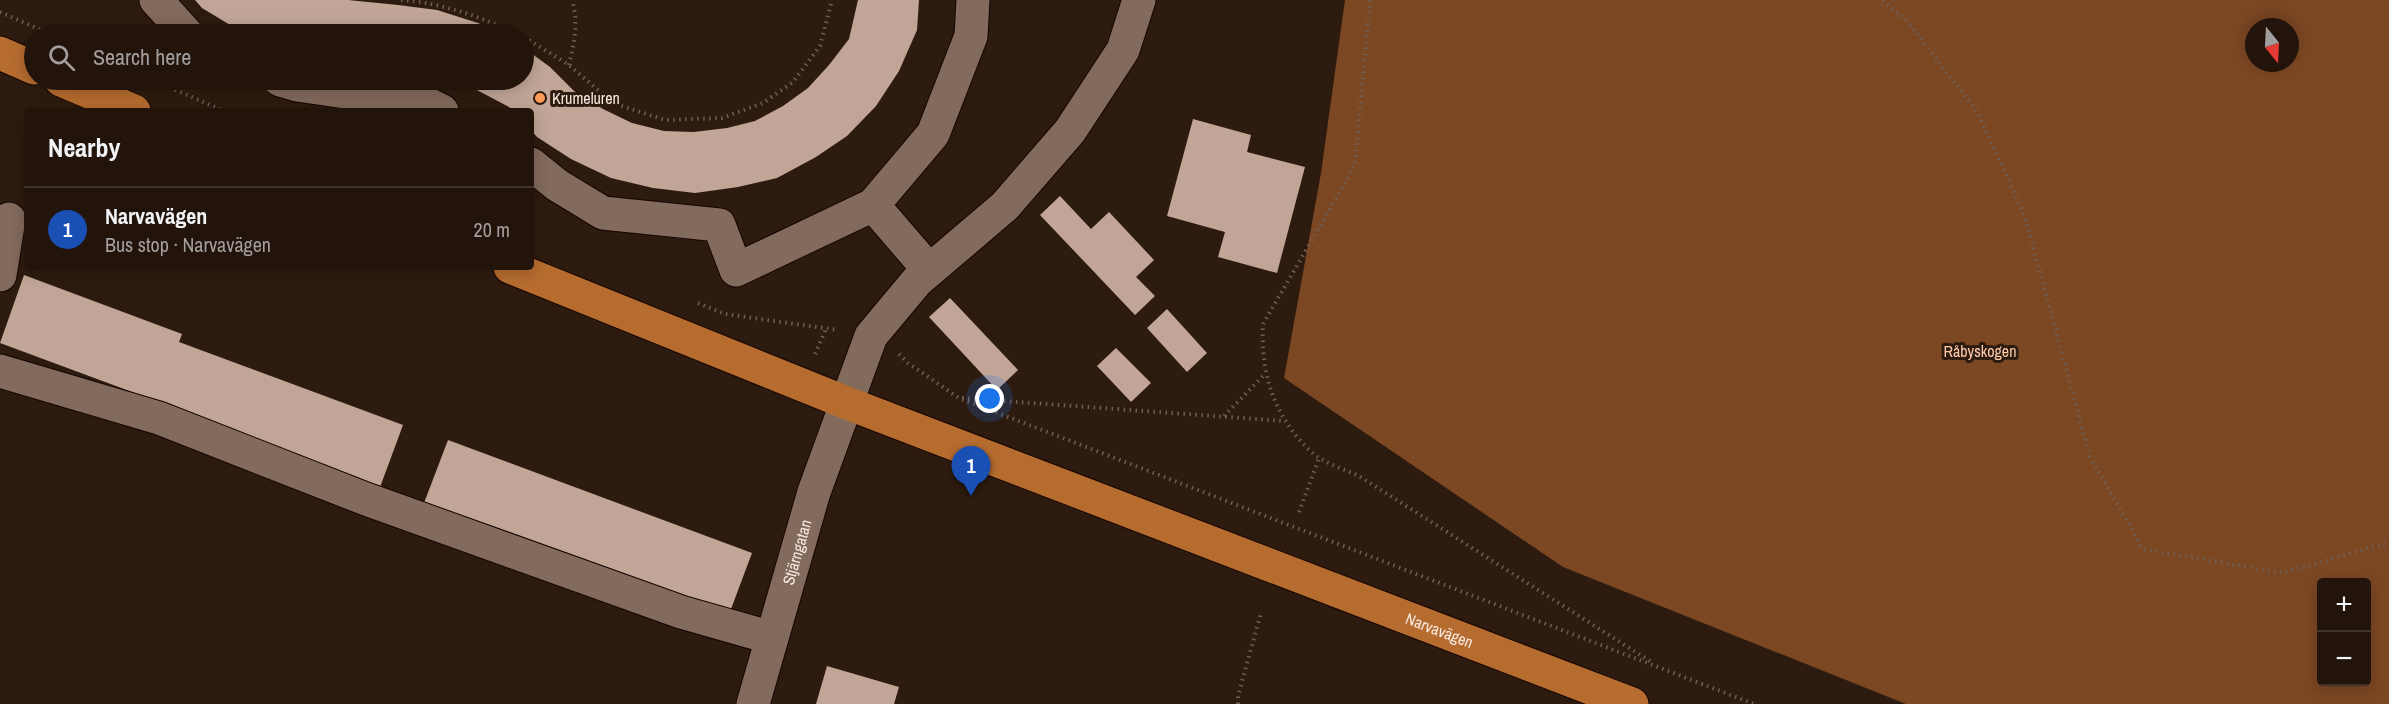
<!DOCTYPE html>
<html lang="en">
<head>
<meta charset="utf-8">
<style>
  :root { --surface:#22140b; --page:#2e2119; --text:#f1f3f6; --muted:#a29e9d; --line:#3f332c; --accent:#ea580c }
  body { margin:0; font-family:"Archivo Narrow",sans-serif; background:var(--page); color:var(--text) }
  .controls { position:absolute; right:18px; bottom:18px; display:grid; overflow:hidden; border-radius:6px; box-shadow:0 3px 15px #0003 }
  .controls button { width:54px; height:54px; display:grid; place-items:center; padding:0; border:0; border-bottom:2px solid var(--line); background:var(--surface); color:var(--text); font:30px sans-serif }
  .compass { position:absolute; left:2245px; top:18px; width:54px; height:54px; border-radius:50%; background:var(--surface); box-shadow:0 3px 15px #0003; rotate:162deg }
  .you { position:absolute; left:990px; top:399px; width:21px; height:21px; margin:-15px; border:4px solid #fff; border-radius:50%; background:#1a73e8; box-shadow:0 0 0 9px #1a73e833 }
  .badge { display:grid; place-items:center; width:39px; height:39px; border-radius:50%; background:var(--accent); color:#fff; font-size:20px; font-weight:700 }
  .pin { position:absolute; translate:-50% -50px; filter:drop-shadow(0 2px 3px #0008) }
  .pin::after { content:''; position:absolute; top:32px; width:21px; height:18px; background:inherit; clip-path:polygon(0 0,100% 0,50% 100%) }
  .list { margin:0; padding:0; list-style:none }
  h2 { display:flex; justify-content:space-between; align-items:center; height:78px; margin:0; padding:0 24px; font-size:26px }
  h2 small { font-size:20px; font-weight:400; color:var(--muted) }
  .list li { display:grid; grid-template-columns:39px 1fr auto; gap:18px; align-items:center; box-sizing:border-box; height:84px; padding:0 24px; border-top:2px solid var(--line) }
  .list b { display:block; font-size:22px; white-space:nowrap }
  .list p { margin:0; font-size:20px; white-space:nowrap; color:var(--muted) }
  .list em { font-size:20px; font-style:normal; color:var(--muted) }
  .icon { flex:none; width:33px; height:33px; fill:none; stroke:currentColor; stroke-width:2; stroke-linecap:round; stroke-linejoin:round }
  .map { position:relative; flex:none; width:2389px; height:704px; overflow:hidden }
  .search { position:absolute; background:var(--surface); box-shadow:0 3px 15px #0003; left:24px; top:24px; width:510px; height:66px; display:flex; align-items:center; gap:15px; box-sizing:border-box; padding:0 21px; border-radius:33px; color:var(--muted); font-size:22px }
  .panel { position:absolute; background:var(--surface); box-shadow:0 3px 15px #0003; left:24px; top:108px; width:510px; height:162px; border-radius:6px }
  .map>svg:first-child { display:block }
  .forest { fill:#7c4723; fill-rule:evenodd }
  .building { fill:#c1a697 }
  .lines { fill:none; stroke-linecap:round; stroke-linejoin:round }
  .minor-casing { stroke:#160500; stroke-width:35 }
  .major-casing { stroke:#160500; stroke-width:35 }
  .path { stroke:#705e54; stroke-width:4; stroke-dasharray:1.5 4.5; stroke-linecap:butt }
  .minor { stroke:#826a5c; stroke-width:33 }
  .major { stroke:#b66c2f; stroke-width:33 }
  .poi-dot { fill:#fe9b59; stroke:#2e1b0f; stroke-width:2 }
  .labels { text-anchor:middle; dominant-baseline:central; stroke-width:6; stroke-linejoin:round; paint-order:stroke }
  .poi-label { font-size:16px; fill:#f8eae2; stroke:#2e1b0f; text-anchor:start }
  .park-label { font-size:16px; fill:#fdcaab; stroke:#2e1b0f }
  .street-label { font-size:16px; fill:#f8eae2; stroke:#2e1b0f }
</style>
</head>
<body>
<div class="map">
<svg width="2389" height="704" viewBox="0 0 2389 704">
  <rect width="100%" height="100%" fill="#2e1b0f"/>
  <path class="forest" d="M1345,0H2389V704H1906L1563,567L1284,378L1321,173ZM2254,27H2290V63H2254ZM2322,582H2366V682H2322Z"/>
  <g class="building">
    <path d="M195,0H348L398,5L437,10L478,23L501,34H245L202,8Z"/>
    <path d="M858,0H919L917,30L899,71L876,106L847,136L816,157L777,178L738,187L695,193L653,188L611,178L571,159L537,137L531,130V111H513L509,107L458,80H524V48L550,67L574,91L603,109L632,123L664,131L694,132L727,128L755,121L783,106L808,88L829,65L849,39Z"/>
    <path d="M1193,119L1251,135L1247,152L1305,167L1277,273L1218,257L1225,232L1167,216Z"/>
    <path d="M1060,196L1091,229L1109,212L1154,260L1136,277L1155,296L1135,315L1040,215Z"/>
    <path d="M24,275L182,334L179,342L403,425L379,490L151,399L0,343Z"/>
    <path d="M950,298L1018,370L997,390L929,317Z"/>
    <path d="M1167,309L1207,353L1187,372L1147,328Z"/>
    <path d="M1116,348L1151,383L1131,402L1097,366Z"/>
    <path d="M448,440L752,553L728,617L424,503Z"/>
    <path d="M827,666L899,687L894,704H816Z"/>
  </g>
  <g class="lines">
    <defs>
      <g id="minor">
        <path d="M156,0L187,34"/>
        <path d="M280,80L297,85L428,104L442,111"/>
        <path d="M531,164L557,185L603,213L719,225L736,270L873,205L933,134L971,36L973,0"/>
        <path d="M873,205L929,270"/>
        <path d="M0,275L9,219"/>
        <path d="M0,371L159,418L366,499L681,612L772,638"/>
        <path id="s1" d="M753,704L814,492L871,336L917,281L1005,206L1070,131L1123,50L1139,0"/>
      </g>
      <g id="major">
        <path d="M0,53L34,68"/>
        <path d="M61,80L134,111"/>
        <path id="s2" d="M510,267L847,403L1632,704"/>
      </g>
    </defs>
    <use href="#minor" class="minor-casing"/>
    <use href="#major" class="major-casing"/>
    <g class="path">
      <path d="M401,0C442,3 481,17 517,34"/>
      <path d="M1370,0L1355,166L1263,324C1261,365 1269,400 1294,433C1301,442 1311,453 1321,459C1333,466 1346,470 1359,476L1653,663"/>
      <path d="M1883,0L1908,22L1978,113L2025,217L2090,457L2143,549L2283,573L2389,542"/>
      <path d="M0,12L50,34"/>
      <path d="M524,37L569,65L613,103L665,120L722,118L763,103L793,82L820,46L832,0"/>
      <path d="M569,65C574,43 579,22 572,0"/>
      <path d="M153,80L224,111"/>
      <path d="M698,303L725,314L838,330"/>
      <path d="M815,354L826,329"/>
      <path d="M899,354L908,363L959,398L1754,704"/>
      <path d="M962,398L1284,421"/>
      <path d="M1224,416L1265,374"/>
      <path d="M1299,512L1319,458"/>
      <path d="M1238,704V696L1261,613"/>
    </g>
    <use href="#minor" class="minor"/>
    <use href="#major" class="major"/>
  </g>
  <circle class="poi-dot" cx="540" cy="98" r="6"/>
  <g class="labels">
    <g class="poi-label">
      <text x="552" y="98">Krumeluren</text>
    </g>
    <g class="park-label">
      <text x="1980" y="351">Råbyskogen</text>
    </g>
    <g class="street-label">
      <text stroke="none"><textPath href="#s1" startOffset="158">Stjärngatan</textPath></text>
      <text stroke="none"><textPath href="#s2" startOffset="998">Narvavägen</textPath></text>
    </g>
  </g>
</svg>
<div class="controls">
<button>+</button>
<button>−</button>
</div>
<svg class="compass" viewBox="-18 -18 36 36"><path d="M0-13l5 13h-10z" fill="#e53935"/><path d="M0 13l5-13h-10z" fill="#a29e9d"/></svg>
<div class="you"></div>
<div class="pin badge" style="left:971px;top:496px;background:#1a4fb4">1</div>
<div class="search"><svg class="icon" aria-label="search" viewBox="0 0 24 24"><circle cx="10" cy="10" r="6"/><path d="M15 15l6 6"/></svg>Search here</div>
<section class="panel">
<h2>Nearby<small></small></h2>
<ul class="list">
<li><span class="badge" style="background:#1a4fb4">1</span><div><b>Narvavägen</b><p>Bus stop · Narvavägen</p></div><em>20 m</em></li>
</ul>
</section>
</div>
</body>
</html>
